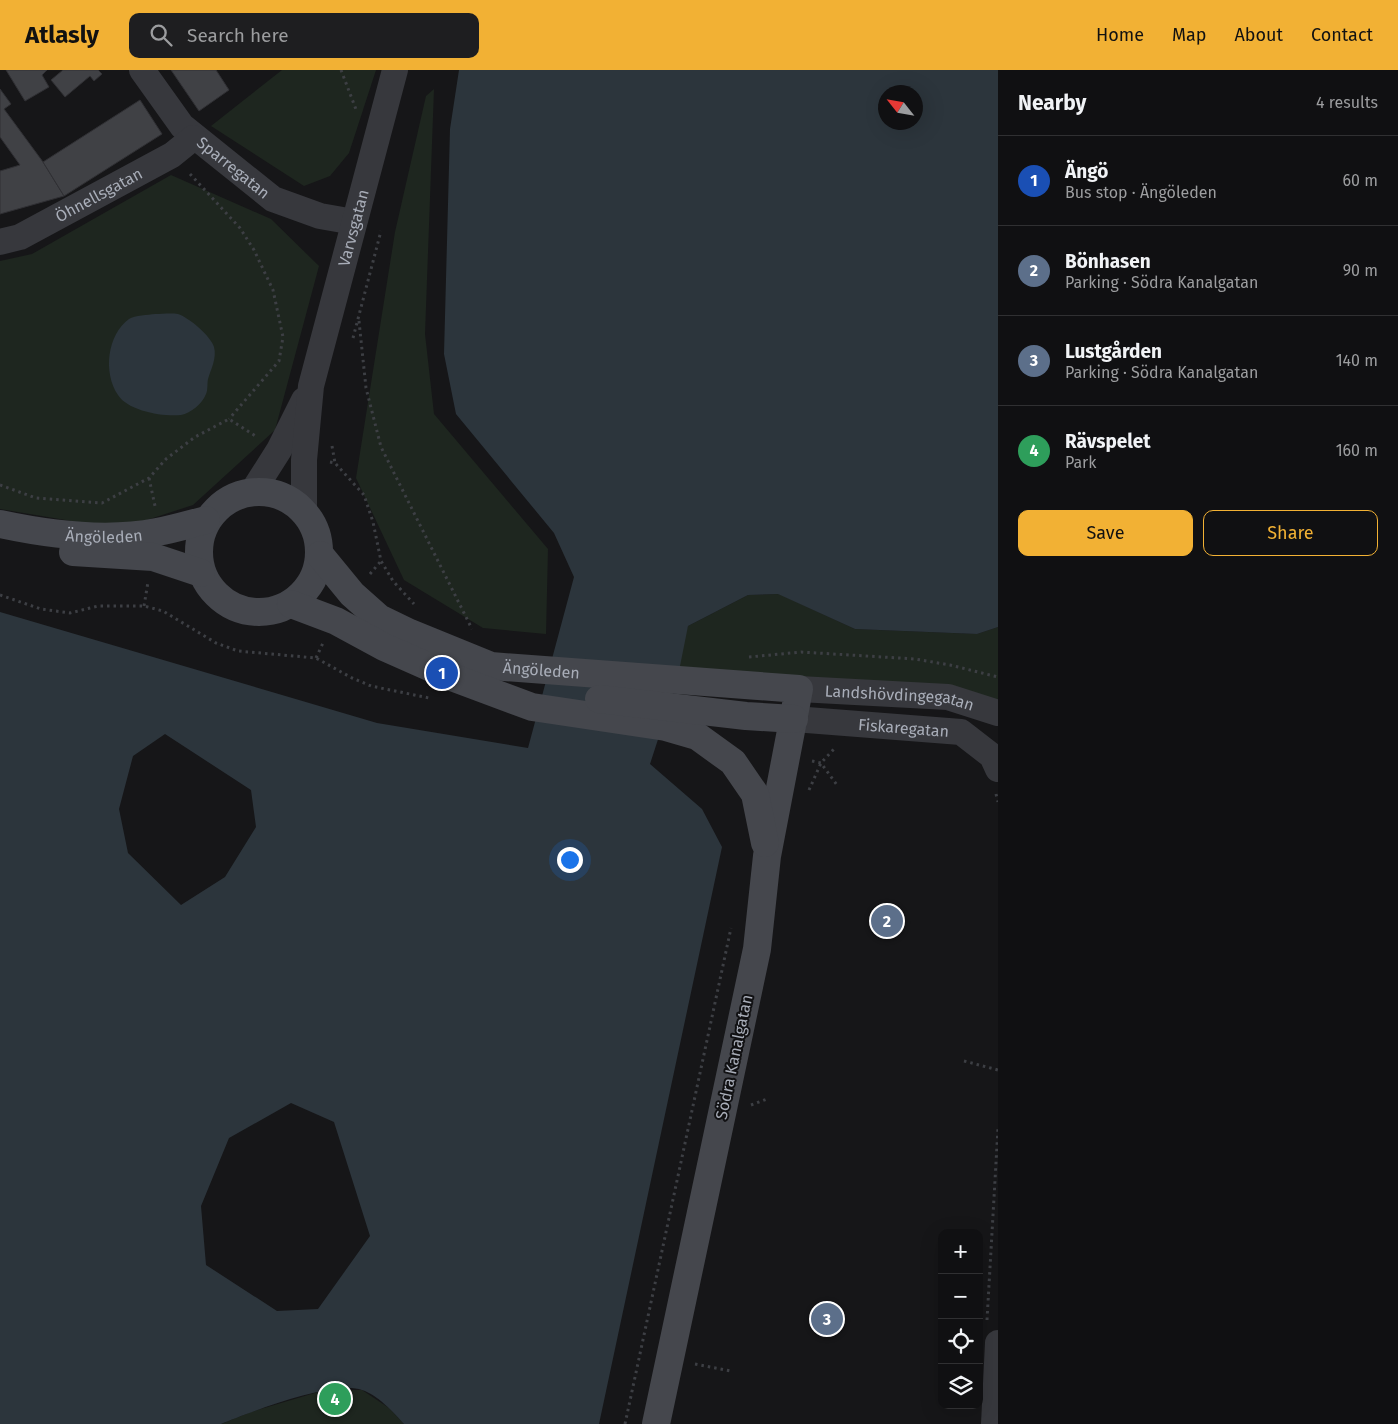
<!DOCTYPE html>
<html lang="en">
<head>
<meta charset="utf-8">
<style>
  :root { --surface:#101012; --page:#1e1e20; --text:#f1f3f6; --muted:#9c9d9f; --line:#303032; --accent:#f2b134 }
  body { margin:0; font-family:"Fira Sans",sans-serif; background:var(--page); color:var(--text) }
  .controls { position:absolute; right:15px; bottom:15px; display:grid; overflow:hidden; border-radius:10px; box-shadow:0 5px 20px #0002 }
  .controls button { width:45px; height:45px; display:grid; place-items:center; padding:0; border:0; border-bottom:1px solid var(--line); background:var(--surface); color:var(--text); font:25px sans-serif }
  .compass { position:absolute; left:878px; top:15px; width:45px; height:45px; border-radius:50%; background:var(--surface); box-shadow:0 5px 20px #0002; rotate:301deg }
  .you { position:absolute; left:569px; top:789px; width:18px; height:18px; margin:-12px; border:4px solid #fff; border-radius:50%; background:#1a73e8; box-shadow:0 0 0 8px #1a73e833 }
  .badge { display:grid; place-items:center; width:32px; height:32px; border-radius:50%; background:var(--accent); color:#fff; font-size:16px; font-weight:700 }
  .pin { position:absolute; translate:-50% -50%; border:2px solid #fff; box-shadow:0 1px 5px #0006 }
  .list { margin:0; padding:0; list-style:none }
  h2 { display:flex; justify-content:space-between; align-items:center; height:65px; margin:0; padding:0 20px; font-size:21px }
  h2 small { font-size:16px; font-weight:400; color:var(--muted) }
  .list li { display:grid; grid-template-columns:32px 1fr auto; gap:15px; align-items:center; box-sizing:border-box; height:90px; padding:0 20px; border-top:1px solid var(--line) }
  .list b { display:block; font-size:19px; white-space:nowrap }
  .list p { margin:0; font-size:16px; white-space:nowrap; color:var(--muted) }
  .list em { font-size:16px; font-style:normal; color:var(--muted) }
  .actions { display:flex; gap:10px; padding:15px 20px }
  .actions a { flex:1; padding:11px 0; border:1px solid var(--accent); border-radius:10px; text-align:center; font-size:18px; color:var(--accent) }
  .actions .main { background:var(--accent); color:#111 }
  .icon { flex:none; width:28px; height:28px; fill:none; stroke:currentColor; stroke-width:2; stroke-linecap:round; stroke-linejoin:round }
  .map { position:relative; flex:none; width:998px; height:1354px; overflow:hidden }
  header { display:flex; align-items:center; gap:30px; box-sizing:border-box; height:70px; padding:0 25px; background:var(--accent); color:#111 }
  header strong { font-size:24px }
  nav { display:flex; gap:28px; margin-inline-start:auto; font-size:18px }
  .search { width:350px; height:45px; background:var(--page); display:flex; align-items:center; gap:12px; box-sizing:border-box; padding:0 18px; border-radius:10px; color:var(--muted); font-size:19px }
  main { display:flex }
  aside { flex:1; background:var(--surface) }
  .map>svg:first-child { display:block }
  .green { fill:#1e261f }
  .water { fill:#2c353c; fill-rule:evenodd }
  .building { fill:#404145; stroke:#303034 }
  .lines { fill:none; stroke-linecap:round; stroke-linejoin:round }
  .path { stroke:#3d3f44; stroke-width:3; stroke-dasharray:2.5 4; stroke-linecap:butt }
  .street { stroke:#37383d; stroke-width:26 }
  .secondary { stroke:#45474d; stroke-width:28 }
  .labels { text-anchor:middle; dominant-baseline:central; stroke-width:4; stroke-linejoin:round; paint-order:stroke }
  .street-label { font-size:16px; fill:#a8adb8; stroke:#111113 }
</style>
</head>
<body>
<header>
<strong>Atlasly</strong>
<div class="search"><svg class="icon" aria-label="search" viewBox="0 0 24 24"><circle cx="10" cy="10" r="6"/><path d="M15 15l6 6"/></svg>Search here</div>
<nav><a>Home</a><a>Map</a><a>About</a><a>Contact</a></nav>
</header>
<main>
<div class="map">
<svg width="998" height="1354" viewBox="0 0 998 1354">
  <rect width="100%" height="100%" fill="#161618"/>
  <g class="green">
    <path d="M282,0H376L349,83L330,106L304,116L211,56Z"/>
    <path d="M434,19L425,264L434,344L548,479L546,564L483,558L404,510L356,408L395,162L426,26Z"/>
    <path d="M171,105L271,149L319,196L275,360L193,435L119,459L0,439V191L32,184Z"/>
    <path d="M779,524L855,559L977,564L998,557V643L671,611L688,556L748,525Z"/>
    <path d="M325,1320H362L389,1338L404,1354H221L251,1342Z"/>
  </g>
  <g class="water">
    <path d="M459,0H998V557L977,564L855,559L778,524L748,525L688,556L677,611L650,694L702,739L722,777L599,1354H404C393,1342 378,1325 362,1320C332,1310 251,1342 221,1354H0V542L377,653L528,678L574,507L554,463L456,344L444,284L450,59ZM886,22H916V52H886ZM165,664L251,720L256,757L225,807L181,835L128,783L119,739L133,686ZM291,1033L334,1052L370,1166L318,1239L277,1241L206,1195L201,1136L229,1068Z"/>
    <path d="M155,244C162,244 171,243 178,244C188,247 211,266 214,277C217,288 211,299 208,309C207,314 208,320 206,324C202,334 191,343 181,345C163,347 128,341 118,325C103,303 107,265 129,249C135,245 148,245 155,244Z"/>
  </g>
  <g class="building">
    <path d="M6,0H47L42,5L49,17L25,31Z"/>
    <path d="M63,0H98L102,4L94,11L90,6L65,27L51,10Z"/>
    <path d="M171,0H216L229,20L199,41Z"/>
    <path d="M0,19L11,34L4,39L43,92L64,126L0,144V101L20,95L0,67Z"/>
    <path d="M140,30L162,64L64,126L43,92Z"/>
  </g>
  <g class="lines">
    <g class="path">
      <path d="M341,0L357,42"/>
      <path d="M190,104L240,158L254,180L273,220L283,267L279,291L229,349"/>
      <path d="M359,251L366,318L381,377L472,559"/>
      <path d="M353,268L381,161"/>
      <path d="M332,376L335,393"/>
      <path d="M330,392L335,393L364,425L373,452L381,491L393,511L414,534"/>
      <path d="M149,408L155,436"/>
      <path d="M0,415L36,428L102,433L149,408L166,389L195,367L229,349L257,367"/>
      <path d="M370,504L381,491"/>
      <path d="M0,525L41,539L70,543L98,536H144L163,541L216,573L238,581L316,588L352,608L371,616L429,628"/>
      <path d="M144,536L148,512"/>
      <path d="M749,587L801,582L915,589L950,595L998,607"/>
      <path d="M316,588L323,573"/>
      <path d="M812,691L821,693L837,715"/>
      <path d="M809,720L821,693L834,679"/>
      <path d="M996,724L998,732"/>
      <path d="M964,991L998,1000"/>
      <path d="M751,1035L767,1029"/>
      <path d="M987,1250L998,1058"/>
      <path d="M695,1294L731,1301"/>
      <path d="M625,1354L731,858"/>
    </g>
    <g class="street">
      <path id="s1" d="M142,0L182,56L273,129L320,146L354,152"/>
      <path id="s2" d="M0,172L20,167L172,85L193,68"/>
      <path d="M253,421L279,380L304,330"/>
      <path id="s3" d="M304,440V390L311,316L395,0"/>
      <path id="s4" d="M799,619L948,627L998,643"/>
      <path id="s5" d="M794,649L961,662L992,686L998,699"/>
      <path d="M994,1354L998,1273"/>
    </g>
    <g class="secondary">
      <circle cx="259" cy="482" r="60"/>
      <path id="s6" d="M0,454C51,465 106,472 157,462C174,459 190,454 206,450"/>
      <path d="M73,482L153,487L201,503"/>
      <path id="s7" d="M320,485L352,524L379,548L410,563L491,596L799,619L767,786L757,879L656,1354"/>
      <path d="M291,534L336,551L384,577L454,608L532,637L666,657L697,666L733,692L755,724L765,773"/>
      <path d="M599,629L746,646L794,649"/>
    </g>
  </g>
  <g class="labels">
    <g class="street-label">
      <text stroke="none"><textPath href="#s1" startOffset="135">Sparregatan</textPath></text>
      <text stroke="none"><textPath href="#s2" startOffset="110">Öhnellsgatan</textPath></text>
      <text stroke="none"><textPath href="#s3" startOffset="288">Varvsgatan</textPath></text>
      <text stroke="none"><textPath href="#s6" startOffset="105">Ängöleden</textPath></text>
      <text stroke="none"><textPath href="#s7" startOffset="259">Ängöleden</textPath></text>
      <text stroke="none"><textPath href="#s4" startOffset="101">Landshövdingegatan</textPath></text>
      <text stroke="none"><textPath href="#s5" startOffset="110">Fiskaregatan</textPath></text>
      <text transform="translate(734 987) rotate(-78)">Södra Kanalgatan</text>
    </g>
  </g>
</svg>
<div class="controls">
<button>+</button>
<button>−</button>
<button><svg class="icon" aria-label="locate" viewBox="0 0 24 24"><circle cx="12" cy="12" r="6"/><path d="M12 2v4M12 18v4M2 12h4M18 12h4"/></svg></button>
<button><svg class="icon" aria-label="layers" viewBox="0 0 24 24"><path d="M12 4l9 5-9 5-9-5zM3 14l9 5 9-5"/></svg></button>
</div>
<svg class="compass" viewBox="-18 -18 36 36"><path d="M0-13l5 13h-10z" fill="#e53935"/><path d="M0 13l5-13h-10z" fill="#9c9d9f"/></svg>
<div class="you"></div>
<div class="pin badge" style="left:442px;top:603px;background:#1a4fb4">1</div>
<div class="pin badge" style="left:887px;top:851px;background:#5c6f8a">2</div>
<div class="pin badge" style="left:827px;top:1249px;background:#5c6f8a">3</div>
<div class="pin badge" style="left:335px;top:1329px;background:#2e9e5b">4</div>
</div>
<aside>
<h2>Nearby<small>4 results</small></h2>
<ul class="list">
<li><span class="badge" style="background:#1a4fb4">1</span><div><b>Ängö</b><p>Bus stop · Ängöleden</p></div><em>60 m</em></li>
<li><span class="badge" style="background:#5c6f8a">2</span><div><b>Bönhasen</b><p>Parking · Södra Kanalgatan</p></div><em>90 m</em></li>
<li><span class="badge" style="background:#5c6f8a">3</span><div><b>Lustgården</b><p>Parking · Södra Kanalgatan</p></div><em>140 m</em></li>
<li><span class="badge" style="background:#2e9e5b">4</span><div><b>Rävspelet</b><p>Park</p></div><em>160 m</em></li>
</ul>
<div class="actions"><a class="main">Save</a><a>Share</a></div>
</aside>
</main>
</body>
</html>
